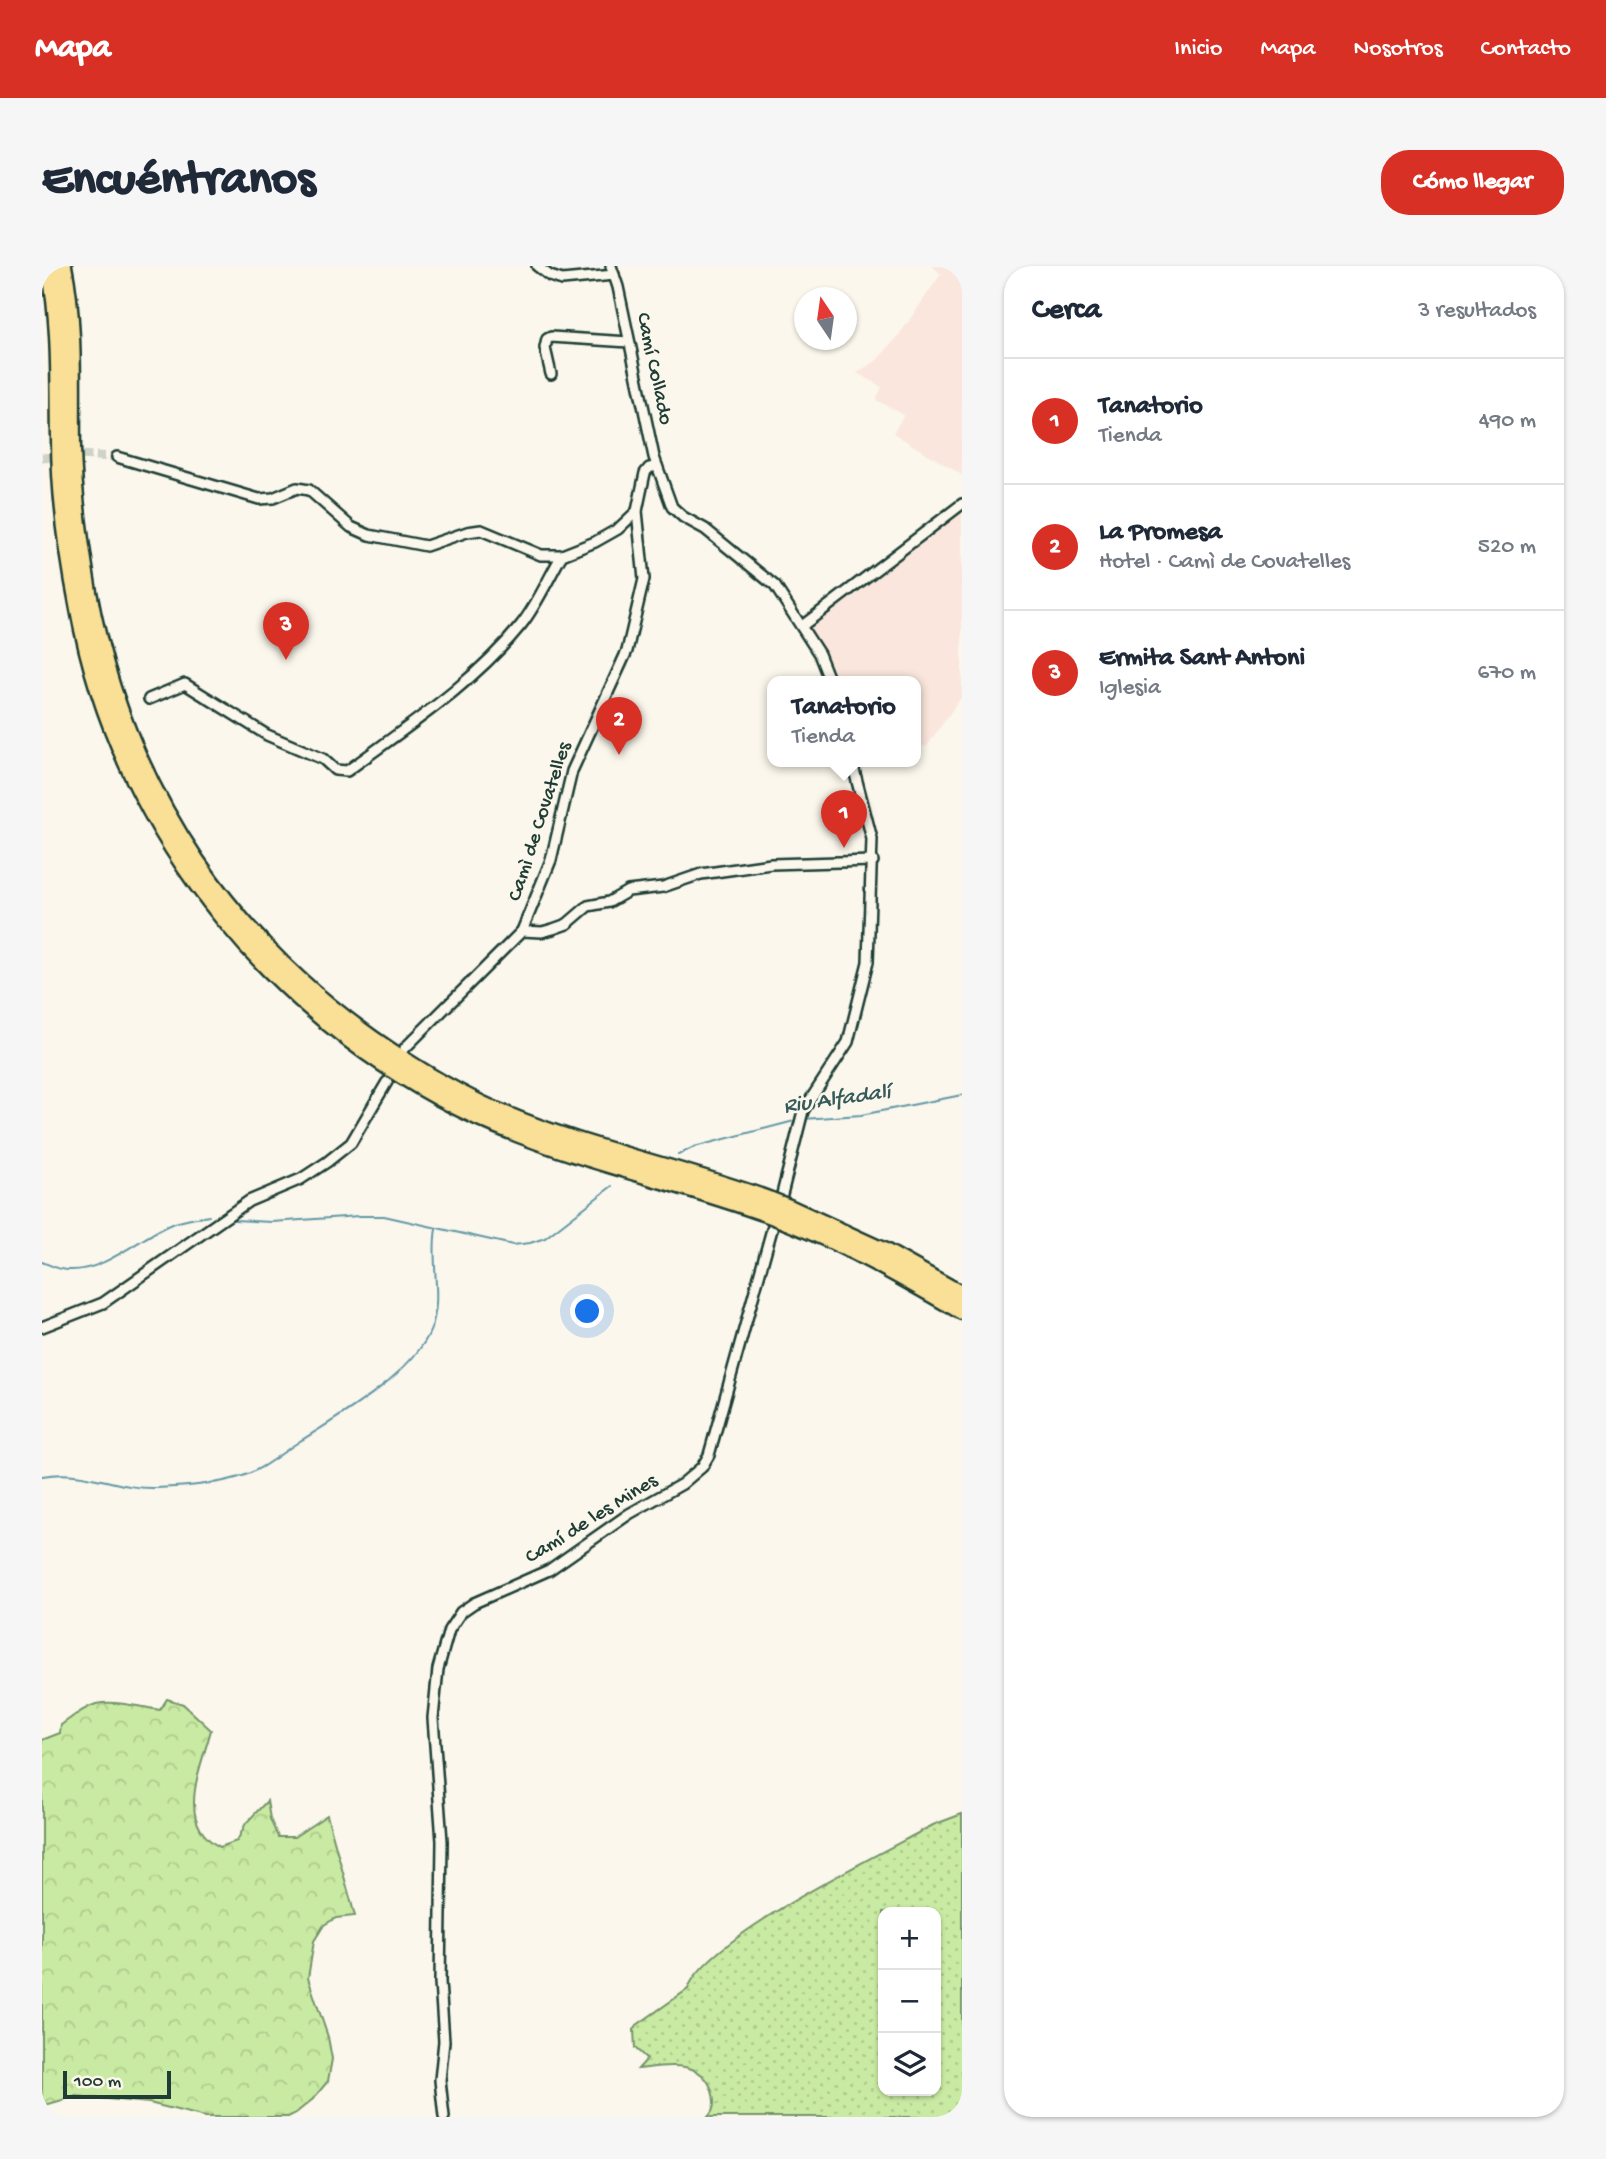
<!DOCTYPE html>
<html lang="es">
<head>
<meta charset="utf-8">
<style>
  :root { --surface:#fff; --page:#f6f6f7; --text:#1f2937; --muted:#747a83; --line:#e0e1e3; --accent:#d93025 }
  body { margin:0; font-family:"Gochi Hand",sans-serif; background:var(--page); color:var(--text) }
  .controls { position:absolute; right:21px; bottom:21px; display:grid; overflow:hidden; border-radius:14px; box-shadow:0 2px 5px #0004 }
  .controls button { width:63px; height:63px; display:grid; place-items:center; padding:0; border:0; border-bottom:2px solid var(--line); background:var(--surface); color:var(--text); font:35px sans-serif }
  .compass { position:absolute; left:752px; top:21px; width:63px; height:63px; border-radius:50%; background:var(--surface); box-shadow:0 2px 5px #0004; rotate:347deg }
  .scale { position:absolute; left:21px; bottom:18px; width:108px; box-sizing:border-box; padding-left:7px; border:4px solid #1f3d34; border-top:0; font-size:19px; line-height:24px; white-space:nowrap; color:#1f3d34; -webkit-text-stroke:5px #fbf7ec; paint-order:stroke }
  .you { position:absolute; left:546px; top:1046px; width:24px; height:24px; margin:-18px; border:5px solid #fff; border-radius:50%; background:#1a73e8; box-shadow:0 0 0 10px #1a73e833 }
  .badge { display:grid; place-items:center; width:46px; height:46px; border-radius:50%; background:var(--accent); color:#fff; font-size:23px; font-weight:700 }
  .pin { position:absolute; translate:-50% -58px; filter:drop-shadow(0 2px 4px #0008) }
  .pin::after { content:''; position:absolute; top:37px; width:24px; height:21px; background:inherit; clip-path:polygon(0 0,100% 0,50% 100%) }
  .popup { position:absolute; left:725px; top:410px; width:154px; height:91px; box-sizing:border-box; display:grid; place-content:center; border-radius:14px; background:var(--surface); filter:drop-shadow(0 2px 5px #0005); font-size:23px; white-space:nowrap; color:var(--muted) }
  .popup b { font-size:26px; color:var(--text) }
  .popup::after { content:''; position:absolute; left:50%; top:100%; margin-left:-14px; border:14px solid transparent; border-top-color:var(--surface) }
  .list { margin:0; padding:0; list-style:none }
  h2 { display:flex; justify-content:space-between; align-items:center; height:91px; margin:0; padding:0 28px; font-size:30px }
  h2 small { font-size:23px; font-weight:400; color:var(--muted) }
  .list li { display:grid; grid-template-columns:46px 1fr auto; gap:21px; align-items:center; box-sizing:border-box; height:126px; padding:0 28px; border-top:2px solid var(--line) }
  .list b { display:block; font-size:26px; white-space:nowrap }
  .list p { margin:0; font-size:23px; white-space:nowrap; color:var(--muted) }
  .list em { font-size:23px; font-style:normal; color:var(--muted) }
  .icon { flex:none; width:38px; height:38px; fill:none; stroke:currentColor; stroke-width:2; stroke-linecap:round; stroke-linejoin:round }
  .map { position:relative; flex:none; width:920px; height:1851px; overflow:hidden; border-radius:28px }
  header { display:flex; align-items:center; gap:42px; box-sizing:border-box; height:98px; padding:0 35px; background:var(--accent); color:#fff }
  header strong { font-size:33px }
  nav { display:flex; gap:38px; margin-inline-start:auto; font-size:24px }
  .intro { display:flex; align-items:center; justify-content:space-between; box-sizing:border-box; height:168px; padding:0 42px }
  h1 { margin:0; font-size:49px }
  .button { padding:18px 32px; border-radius:28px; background:var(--accent); color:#fff; font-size:24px; font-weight:700 }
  main { display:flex; gap:42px; padding:0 42px }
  aside { flex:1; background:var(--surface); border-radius:28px; box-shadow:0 2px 5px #0004 }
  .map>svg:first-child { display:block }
  .built { fill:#fae6dc }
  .grass { fill:url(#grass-dots); stroke:#74946b; stroke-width:2; fill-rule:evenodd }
  .forest { fill:url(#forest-crowns); stroke:#74946b; stroke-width:2 }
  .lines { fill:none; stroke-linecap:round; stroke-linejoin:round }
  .stream { stroke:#6398a6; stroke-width:2 }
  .minor-tunnel { stroke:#cfd2c7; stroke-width:9; stroke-dasharray:9 4.5; stroke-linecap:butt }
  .minor-casing { stroke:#1f3d34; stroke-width:14 }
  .motorway-casing { stroke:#1f3d34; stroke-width:21 }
  .minor { stroke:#fbf7ec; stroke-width:9 }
  .motorway { stroke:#fadf96; stroke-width:16 }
  .motorway-bridge-casing { stroke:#1f3d34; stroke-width:21; stroke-linecap:butt }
  .motorway-bridge { stroke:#fadf96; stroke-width:16 }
  .labels { text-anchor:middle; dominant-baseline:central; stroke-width:5; stroke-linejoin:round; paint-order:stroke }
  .street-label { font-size:21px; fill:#1f3d34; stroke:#fbf7ec }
  .water-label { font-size:23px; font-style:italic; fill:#365b5a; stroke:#fbf7ec }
</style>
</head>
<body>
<header>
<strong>Mapa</strong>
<nav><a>Inicio</a><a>Mapa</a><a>Nosotros</a><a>Contacto</a></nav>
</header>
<div class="intro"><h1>Encuéntranos</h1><a class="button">Cómo llegar</a></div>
<main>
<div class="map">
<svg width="920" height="1851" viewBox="0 0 920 1851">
  <defs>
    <pattern id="grass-dots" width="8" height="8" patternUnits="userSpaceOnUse" patternTransform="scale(1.75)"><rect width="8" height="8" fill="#c9eaa2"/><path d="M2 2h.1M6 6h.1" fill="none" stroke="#acca8c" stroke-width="1.8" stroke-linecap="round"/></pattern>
    <pattern id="forest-crowns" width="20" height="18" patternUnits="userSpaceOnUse" patternTransform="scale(1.75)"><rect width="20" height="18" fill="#c9eaa2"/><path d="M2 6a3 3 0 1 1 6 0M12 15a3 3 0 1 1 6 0" fill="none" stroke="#acca8c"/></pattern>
  </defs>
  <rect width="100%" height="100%" fill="#fbf7ec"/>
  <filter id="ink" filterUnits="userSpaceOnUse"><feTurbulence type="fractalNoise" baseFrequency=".0143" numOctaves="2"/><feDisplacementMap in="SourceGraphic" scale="14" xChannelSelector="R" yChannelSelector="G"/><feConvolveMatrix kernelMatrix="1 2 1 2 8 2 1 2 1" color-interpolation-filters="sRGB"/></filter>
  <g filter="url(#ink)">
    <g class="built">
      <path d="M890,0H920V209L851,167L862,149L834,134L840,121L815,107L834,95L855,72L899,8Z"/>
      <path d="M920,245V430L885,480L874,481V416H793L787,396L768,366V359Z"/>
    </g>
    <path class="grass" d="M920,1548V1851H666C673,1844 673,1834 670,1825C660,1792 622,1800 596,1803L605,1793L593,1782L592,1764L595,1759L646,1723C663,1672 840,1587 891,1559ZM841,1646H894V1825H841Z"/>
    <path class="forest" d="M125,1433L141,1438L169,1464C159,1502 132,1557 178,1581L195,1575L204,1557L225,1535L228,1553L236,1571H252L285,1549L313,1650L294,1652L282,1659L272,1675L266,1712L286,1771L290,1793L286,1815L271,1833L254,1847L246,1851H163L107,1837L34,1830L0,1840V1474L18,1467L19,1459C30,1451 41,1442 54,1438C74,1434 98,1441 118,1444Z"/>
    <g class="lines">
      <g class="stream">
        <path d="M761,853L819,849L920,829"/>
        <path d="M636,889L652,881L756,854"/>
        <path d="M192,954L230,956L317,950H342L471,979L488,977L503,972L570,920"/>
        <path d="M0,996C8,999 17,1004 26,1004C61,1006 95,974 125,960C138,954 153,952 167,950"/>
        <path d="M0,1210C45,1202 74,1224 115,1222C137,1221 174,1218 194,1212C218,1206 238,1188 258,1175C297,1151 373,1106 389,1063C401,1030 388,997 394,963"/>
      </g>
      <path class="minor-tunnel" d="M0,192L34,189L75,191"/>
      <defs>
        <g id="minor">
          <path d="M495,0L508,10L520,14L572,9"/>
          <path d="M569,0L576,21L612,191L630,241L641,251L663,263L733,320L777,388L788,416"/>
          <path d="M509,108L503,82L505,73L509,71L587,76"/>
          <path d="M75,191L217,233L231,232L255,222L267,224L309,261L327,269L384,280L425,266L439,264L499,289H520L553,276L576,263L595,245"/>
          <path d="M760,360L920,238"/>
          <path d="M107,433L143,418L225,469L281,493L293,504L305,505C366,460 431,418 479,359C495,339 507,311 520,289"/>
          <path d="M480,665L500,666L511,663L525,658L546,640L567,636L586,625L621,621L659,608L729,598L831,595"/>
          <path d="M363,782L480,665L509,594L530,505L585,385L602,313L595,245L603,207L607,202L615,200"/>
          <path d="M739,932L761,845L806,776L826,696L830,573L810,496"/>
          <path d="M0,1061L61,1037L207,935L259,913L285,896L309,877L345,816"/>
          <path d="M402,1851L398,1814L402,1775L398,1716L400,1575L391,1452L396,1403L407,1364L419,1346L432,1337L507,1304L587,1248L640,1218L660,1201L667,1189L732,956"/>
        </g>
        <g id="motorway">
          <path d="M8,0C19,58 17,114 18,172C18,229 26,287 37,343C78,571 243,768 455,859C543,896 637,915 727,948"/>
          <path d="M21,0C33,61 29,122 30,183C31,231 38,279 46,326C83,527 191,686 363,795C394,815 427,834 461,848C548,885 641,902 729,935"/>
          <path d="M747,942L841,985L920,1029"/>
          <path d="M745,955C806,979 863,1012 920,1045"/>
        </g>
      </defs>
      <use href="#minor" class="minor-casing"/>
      <use href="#motorway" class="motorway-casing"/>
      <use href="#minor" class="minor"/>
      <use href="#motorway" class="motorway"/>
      <defs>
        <g id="motorway-bridge">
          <path d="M729,935L747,942"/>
          <path d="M727,948L745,955"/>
        </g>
      </defs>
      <use href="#motorway-bridge" class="motorway-bridge-casing"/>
      <use href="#motorway-bridge" class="motorway-bridge"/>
    </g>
  </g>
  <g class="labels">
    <g class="street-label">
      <text transform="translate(611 103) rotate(78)">Camí Collado</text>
      <text transform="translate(499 556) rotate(-72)">Camì de Covatelles</text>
      <text transform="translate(550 1254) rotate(-32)">Camí de les Mines</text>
    </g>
    <g class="water-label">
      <text transform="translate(795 834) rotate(-8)">Riu Alfadalí</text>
    </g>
  </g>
</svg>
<div class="controls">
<button>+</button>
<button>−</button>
<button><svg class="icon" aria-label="layers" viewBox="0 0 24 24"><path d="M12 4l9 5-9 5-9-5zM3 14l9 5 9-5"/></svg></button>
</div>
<svg class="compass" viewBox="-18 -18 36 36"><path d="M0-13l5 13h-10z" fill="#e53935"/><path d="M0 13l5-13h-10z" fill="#747a83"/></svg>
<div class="scale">100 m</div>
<div class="you"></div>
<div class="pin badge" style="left:802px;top:582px">1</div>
<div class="popup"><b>Tanatorio</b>Tienda</div>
<div class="pin badge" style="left:577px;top:489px">2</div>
<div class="pin badge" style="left:244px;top:394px">3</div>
</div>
<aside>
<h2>Cerca<small>3 resultados</small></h2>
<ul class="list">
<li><span class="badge">1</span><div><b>Tanatorio</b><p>Tienda</p></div><em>490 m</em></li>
<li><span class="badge">2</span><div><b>La Promesa</b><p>Hotel · Camì de Covatelles</p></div><em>520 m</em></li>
<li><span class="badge">3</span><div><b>Ermita Sant Antoni</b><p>Iglesia</p></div><em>670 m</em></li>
</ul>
</aside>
</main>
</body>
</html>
